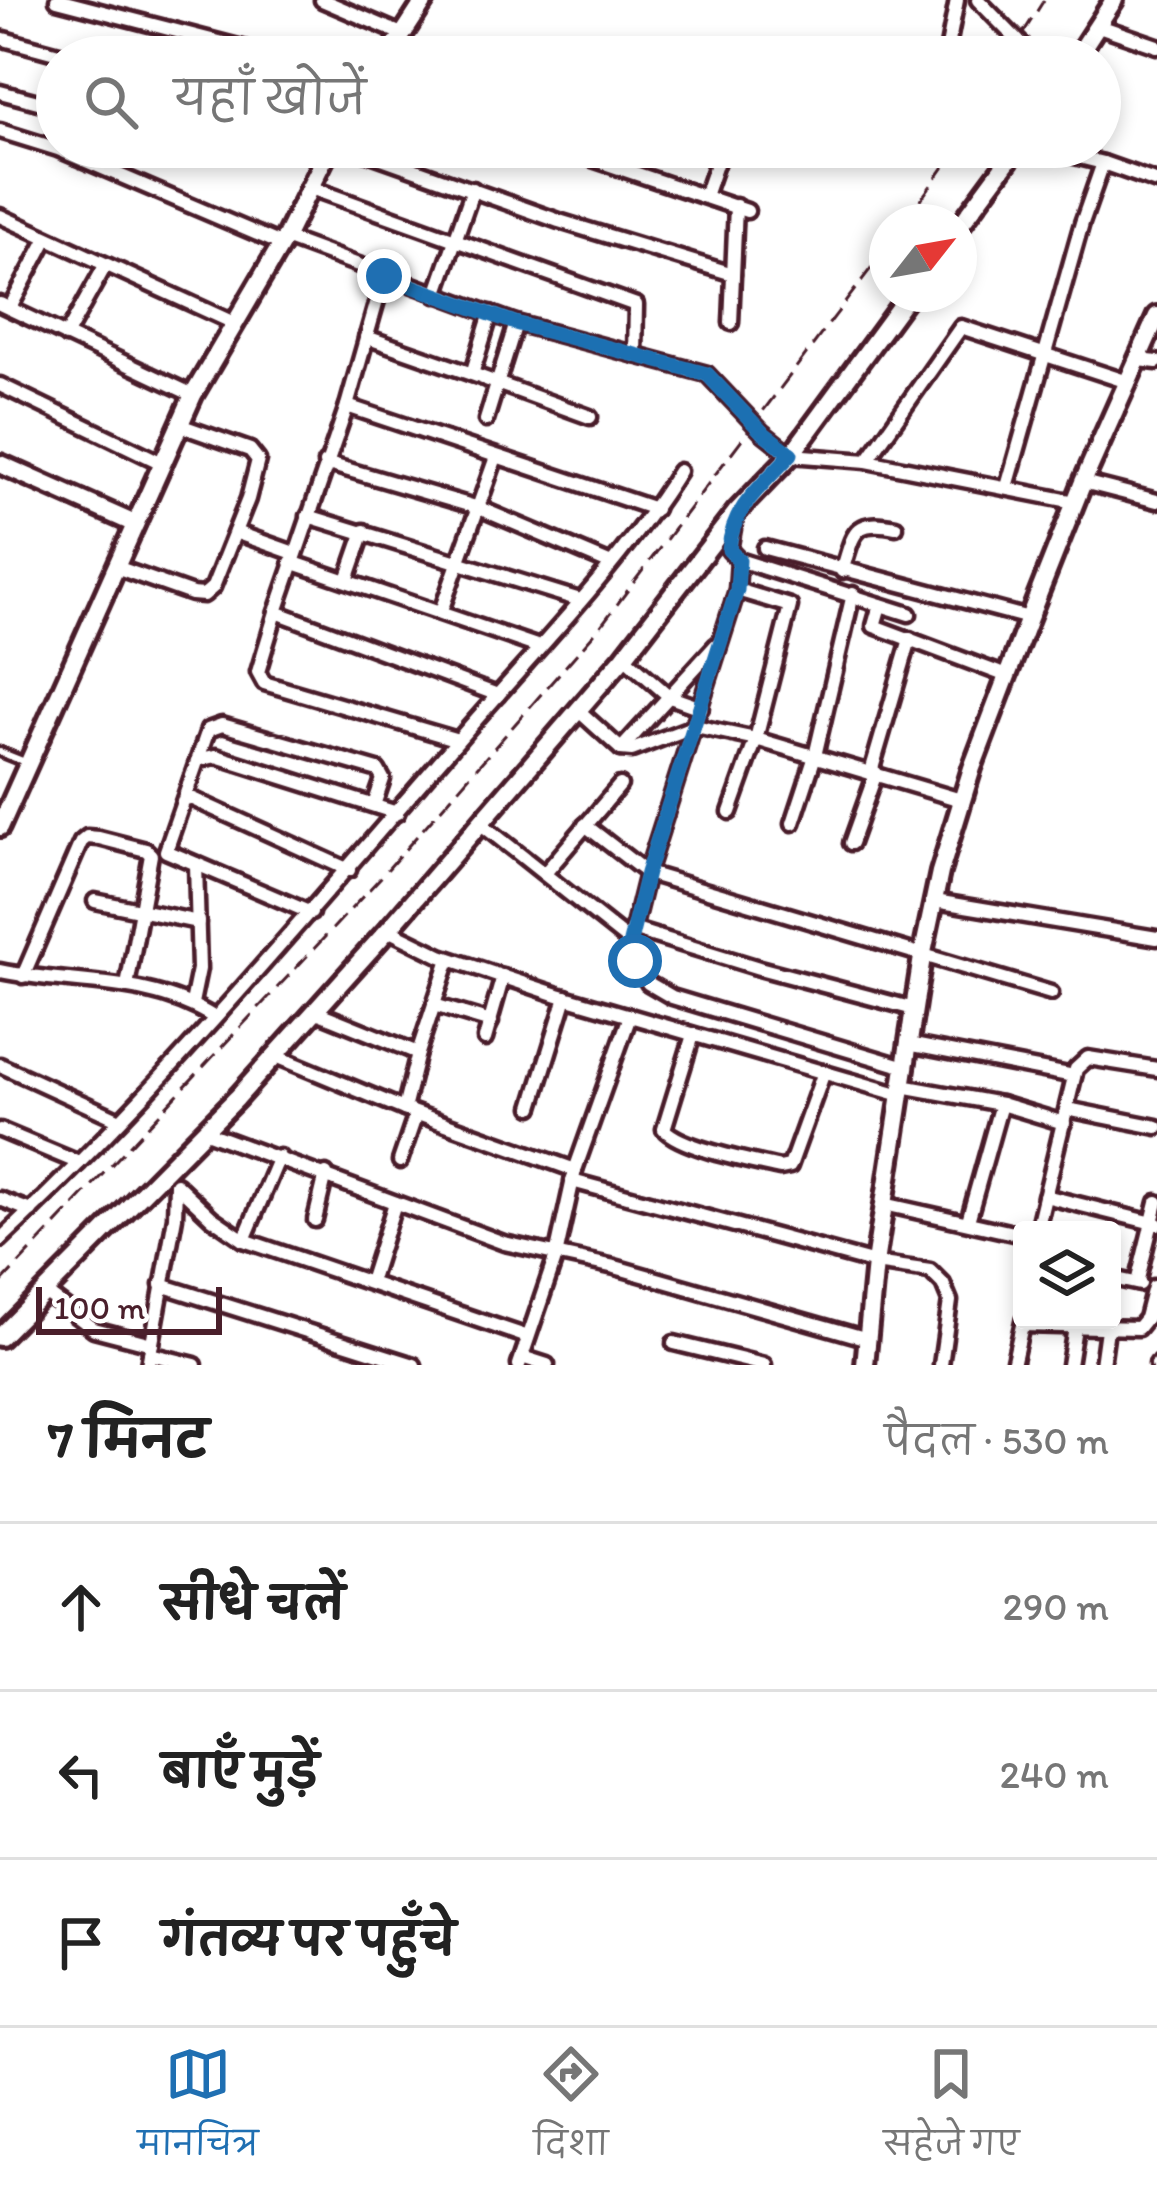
<!DOCTYPE html>
<html lang="hi">
<head>
<meta charset="utf-8">
<style>
  :root { --surface:#fff; --page:#f6f6f6; --text:#222; --muted:#767676; --line:#e0e0e0; --accent:#1f6fb2 }
  body { margin:0; font-family:Itim,"Playpen Sans Deva",sans-serif; background:var(--page); color:var(--text) }
  .controls { position:absolute; right:36px; bottom:36px; display:grid; overflow:hidden; border-radius:12px; box-shadow:0 6px 18px #0003 }
  .controls button { width:108px; height:108px; display:grid; place-items:center; padding:0; border:0; border-bottom:3px solid var(--line); background:var(--surface); color:var(--text); font:60px sans-serif }
  .compass { position:absolute; left:869px; top:204px; width:108px; height:108px; border-radius:50%; background:var(--surface); box-shadow:0 6px 18px #0003; rotate:59deg }
  .scale { position:absolute; left:36px; bottom:30px; width:186px; box-sizing:border-box; padding-left:12px; border:6px solid #4a1f2b; border-top:0; font-size:33px; line-height:42px; white-space:nowrap; color:#4a1f2b; -webkit-text-stroke:9px #fff; paint-order:stroke }
  .stop { position:absolute; width:36px; height:36px; margin:-27px; border:9px solid #1f6fb2; border-radius:50%; background:#fff }
  .stop.end { background:#1f6fb2; border-color:#fff; box-shadow:0 3px 12px #0008 }
  .list { margin:0; padding:0; list-style:none }
  h2 { display:flex; justify-content:space-between; align-items:center; height:156px; margin:0; padding:0 48px; font-size:51px }
  h2 small { font-size:39px; font-weight:400; color:var(--muted) }
  .list li { display:grid; grid-template-columns:78px 1fr auto; gap:36px; align-items:center; box-sizing:border-box; height:168px; padding:0 48px; border-top:3px solid var(--line) }
  .list b { display:block; font-size:45px; white-space:nowrap }
  .list em { font-size:39px; font-style:normal; color:var(--muted) }
  .icon { flex:none; width:66px; height:66px; fill:none; stroke:currentColor; stroke-width:2; stroke-linecap:round; stroke-linejoin:round }
  .map { position:relative; flex:none; width:1157px; height:1365px; overflow:hidden }
  .search { position:absolute; background:var(--surface); box-shadow:0 6px 18px #0003; left:36px; right:36px; top:36px; height:132px; display:flex; align-items:center; gap:30px; box-sizing:border-box; padding:0 42px; border-radius:66px; color:var(--muted); font-size:45px }
  .sheet { height:660px; background:var(--surface) }
  nav { display:flex; justify-content:space-around; align-items:center; box-sizing:border-box; height:168px; border-top:3px solid var(--line); background:var(--surface); font-size:33px; color:var(--muted) }
  nav a { display:grid; justify-items:center; gap:6px }
  nav .on { color:var(--accent) }
  .map>svg:first-child { display:block }
  .lines { fill:none; stroke-linecap:round; stroke-linejoin:round }
  .lane-casing { stroke:#4a1f2b; stroke-width:15 }
  .street-casing { stroke:#4a1f2b; stroke-width:21 }
  .secondary-casing { stroke:#4a1f2b; stroke-width:26 }
  .lane { stroke:#fff; stroke-width:6 }
  .street { stroke:#fff; stroke-width:12 }
  .secondary { stroke:#fff; stroke-width:16 }
  .rail { stroke:#4a1f2b; stroke-width:3; stroke-dasharray:18 9; stroke-linecap:butt }
  .route { stroke:#1f6fb2; stroke-width:15 }
</style>
</head>
<body>
<div class="map">
<svg width="1157" height="1365" viewBox="0 0 1157 1365">
  <rect width="100%" height="100%" fill="#fff"/>
  <filter id="ink" filterUnits="userSpaceOnUse"><feTurbulence type="fractalNoise" baseFrequency=".00833" numOctaves="2"/><feDisplacementMap in="SourceGraphic" scale="24" xChannelSelector="R" yChannelSelector="G"/><feConvolveMatrix kernelMatrix="1 2 1 2 8 2 1 2 1" color-interpolation-filters="sRGB"/></filter>
  <g filter="url(#ink)">
    <g class="lines">
      <defs>
        <path id="lane" d="M0,752L25,762"/>
        <g id="street">
          <path d="M57,0L254,51L262,57"/>
          <path d="M322,0L404,35"/>
          <path d="M978,0L1034,57"/>
          <path d="M1099,26L1157,46"/>
          <path d="M0,38L70,57"/>
          <path d="M553,57L578,47L611,45"/>
          <path d="M946,57L957,0"/>
          <path d="M0,92L57,107"/>
          <path d="M0,131L58,149L281,244"/>
          <path d="M198,147L215,151L223,147"/>
          <path d="M351,147L559,221L733,274"/>
          <path d="M557,147L747,211"/>
          <path d="M1039,147L1103,163L1157,182"/>
          <path d="M308,187L636,305L635,355"/>
          <path d="M705,196L722,147"/>
          <path d="M0,216L234,323"/>
          <path d="M285,238L516,323L707,374L762,432L791,455L867,461L1075,502"/>
          <path d="M384,276L347,406L276,612L498,695"/>
          <path d="M436,295L473,189"/>
          <path d="M0,304L193,395"/>
          <path d="M10,308L47,238"/>
          <path d="M491,313L472,374L590,417"/>
          <path d="M731,323L736,206"/>
          <path d="M66,336L105,266"/>
          <path d="M366,337L472,374"/>
          <path d="M1139,360L1157,362"/>
          <path d="M0,385L162,463"/>
          <path d="M347,406L655,509"/>
          <path d="M486,420L516,323"/>
          <path d="M867,461L961,327L1128,382"/>
          <path d="M325,463L479,508L609,563"/>
          <path d="M1083,482L1157,501"/>
          <path d="M1007,487L1082,223L1103,163"/>
          <path d="M308,516L580,600"/>
          <path d="M735,518L729,550L739,560L737,590L647,873L630,942L648,983L672,997L905,1067"/>
          <path d="M235,532L294,553"/>
          <path d="M765,548L1029,618"/>
          <path d="M739,560L909,614"/>
          <path d="M291,562L539,647"/>
          <path d="M116,567L192,594L204,595L213,587L248,499L258,460L250,450L179,425"/>
          <path d="M842,571C854,534 852,518 896,527"/>
          <path d="M347,580L364,531"/>
          <path d="M880,605L874,626L1007,676"/>
          <path d="M441,611L496,457"/>
          <path d="M276,612L258,672L264,683L458,740"/>
          <path d="M624,657L670,697L701,708"/>
          <path d="M579,711L621,749L632,750L695,726L756,739L961,800"/>
          <path d="M621,749L716,645"/>
          <path d="M201,759L216,756L397,813"/>
          <path d="M871,772L910,639"/>
          <path d="M186,796L349,870"/>
          <path d="M730,812L756,739L790,606L737,590"/>
          <path d="M480,823L630,942"/>
          <path d="M793,823L815,756L853,594"/>
          <path d="M585,825L647,873L1051,993"/>
          <path d="M851,843L876,773"/>
          <path d="M546,872L620,785"/>
          <path d="M95,901L198,922"/>
          <path d="M935,901L1157,938"/>
          <path d="M311,913L166,851L208,730L222,725L378,770L383,779L374,805"/>
          <path d="M632,929L759,968L914,1009"/>
          <path d="M388,930L441,956L558,995L901,1095"/>
          <path d="M0,971C72,986 150,976 215,1018"/>
          <path d="M23,976L81,842L87,837L99,838L146,850L151,855L127,986"/>
          <path d="M192,1003L199,969L196,864"/>
          <path d="M434,1005L491,1022"/>
          <path d="M314,1011L418,1053"/>
          <path d="M693,1035L664,1129C680,1148 753,1162 780,1168L790,1166L824,1072"/>
          <path d="M485,1039L503,976"/>
          <path d="M908,1044L1074,1076"/>
          <path d="M276,1056L404,1109L575,1170"/>
          <path d="M0,1065L120,1120"/>
          <path d="M902,1086L1001,1104L1064,1123"/>
          <path d="M532,1107L566,997"/>
          <path d="M404,1109L418,1053L449,959"/>
          <path d="M1067,1109L1157,1127"/>
          <path d="M0,1130L79,1163"/>
          <path d="M203,1131L504,1243L615,1267L868,1339"/>
          <path d="M400,1161L416,1114"/>
          <path d="M572,1181L875,1263L930,1271L943,1284L950,1301L941,1365"/>
          <path d="M176,1184L212,1218L244,1240L528,1337"/>
          <path d="M1045,1196L1157,1224"/>
          <path d="M0,1199L31,1211"/>
          <path d="M884,1204L1022,1235"/>
          <path d="M315,1220L326,1174"/>
          <path d="M968,1221L1001,1104"/>
          <path d="M1037,1230L1076,1069L1088,1058L1157,1069"/>
          <path d="M0,1240C166,1084 311,909 460,738C534,652 618,568 679,471"/>
          <path d="M244,1240L279,1157"/>
          <path d="M1112,1278L1140,1284"/>
          <path d="M370,1282L395,1203"/>
          <path d="M1137,1283L1157,1202"/>
          <path d="M161,1285L414,1365"/>
          <path d="M46,1293L94,1329L152,1344"/>
          <path d="M1023,1325L1138,1328L1146,1318L1154,1287"/>
          <path d="M674,1343L764,1365"/>
          <path d="M150,1354L195,1365"/>
          <path d="M522,1357L547,1365"/>
          <path d="M148,1365L175,1217L176,1185"/>
          <path d="M519,1365L556,1256L575,1170L630,1016"/>
          <path d="M1013,1365L1023,1321"/>
          <path d="M1069,1365L1075,1327"/>
          <path d="M1102,1365L1107,1329"/>
          <path d="M1157,1365V1364"/>
        </g>
        <g id="secondary">
          <path d="M388,57L425,0"/>
          <path d="M1077,57L1114,0"/>
          <path d="M959,227L1018,147"/>
          <path d="M0,464L135,524"/>
          <path d="M0,827L193,395L285,238L330,147"/>
          <path d="M0,1337L237,1098L388,930L624,657L737,511L791,455L909,294"/>
          <path d="M865,1365L875,1263L922,957L940,872L972,768L1029,618L1083,482L1157,316"/>
        </g>
      </defs>
      <use href="#lane" class="lane-casing"/>
      <use href="#street" class="street-casing"/>
      <use href="#secondary" class="secondary-casing"/>
      <use href="#lane" class="lane"/>
      <use href="#street" class="street"/>
      <use href="#secondary" class="secondary"/>
      <g class="rail">
        <path d="M1008,57L1044,0"/>
        <path d="M905,222L958,147"/>
        <path d="M0,1284L381,877L600,627L887,247"/>
      </g>
    </g>
  </g>
  <g class="lines" filter="url(#ink)">
    <path class="route" d="M384,276L515,323L707,374L762,432L791,454C764,484 731,508 729,550L739,560L737,590L647,873L630,942L635,961"/>
  </g>
</svg>
<div class="controls">
<button><svg class="icon" aria-label="layers" viewBox="0 0 24 24"><path d="M12 4l9 5-9 5-9-5zM3 14l9 5 9-5"/></svg></button>
</div>
<svg class="compass" viewBox="-18 -18 36 36"><path d="M0-13l5 13h-10z" fill="#e53935"/><path d="M0 13l5-13h-10z" fill="#767676"/></svg>
<div class="scale">100 m</div>
<div class="stop" style="left:635px;top:961px"></div>
<div class="stop end" style="left:384px;top:276px"></div>
<div class="search"><svg class="icon" aria-label="search" viewBox="0 0 24 24"><circle cx="10" cy="10" r="6"/><path d="M15 15l6 6"/></svg>यहाँ खोजें</div>
</div>
<section class="sheet">
<h2>7 मिनट<small>पैदल · 530 m</small></h2>
<ul class="list">
<li><svg class="icon" aria-label="ahead" viewBox="0 0 24 24"><path d="M12 20V5M6 11l6-6 6 6"/></svg><div><b>सीधे चलें</b></div><em>290 m</em></li>
<li><svg class="icon" aria-label="left" viewBox="0 0 24 24"><path d="M17 20v-9H6M10 6l-5 5 5 5"/></svg><div><b>बाएँ मुड़ें</b></div><em>240 m</em></li>
<li><svg class="icon" aria-label="arrive" viewBox="0 0 24 24"><path d="M6 21V4h12l-3 4 3 4H6"/></svg><div><b>गंतव्य पर पहुँचे</b></div></li>
</ul>
</section>
<nav>
<a class="on"><svg class="icon" aria-label="map" viewBox="0 0 24 24"><path d="M3 6l6-2 6 2 6-2v14l-6 2-6-2-6 2zM9 4v14M15 6v14"/></svg>मानचित्र</a>
<a><svg class="icon" aria-label="directions" viewBox="0 0 24 24"><path d="M12 3l9 9-9 9-9-9zM9 14v-3h6M13 9l2 2-2 2"/></svg>दिशा</a>
<a><svg class="icon" aria-label="saved" viewBox="0 0 24 24"><path d="M7 4h10v16l-5-4-5 4z"/></svg>सहेजे गए</a>
</nav>
</body>
</html>
